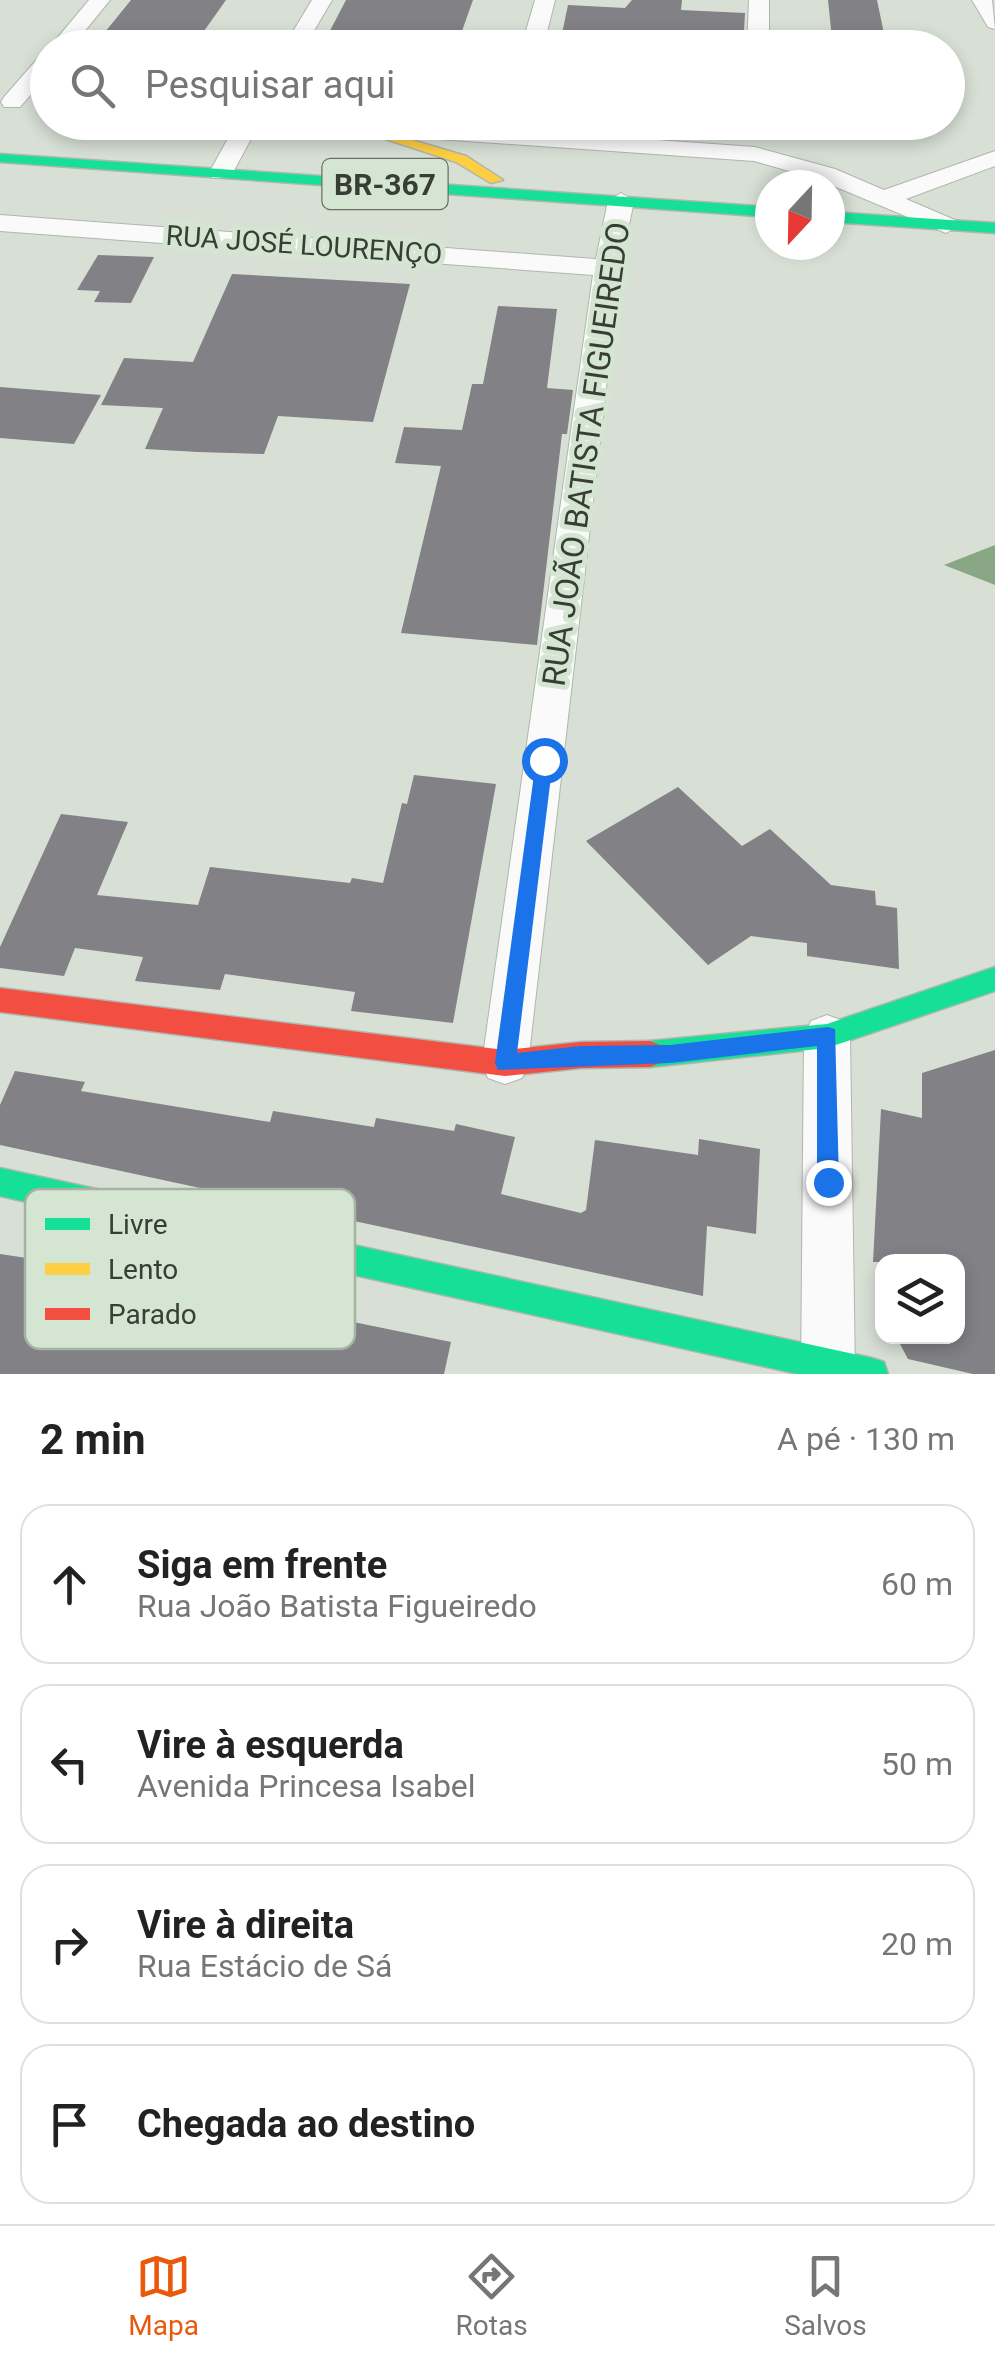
<!DOCTYPE html>
<html lang="pt">
<head>
<meta charset="utf-8">
<style>
  :root { --surface:#fff; --page:#f6f6f6; --text:#222; --muted:#767676; --line:#e0e0e0; --accent:#ea580c }
  body { margin:0; font-family:Roboto,sans-serif; background:var(--page); color:var(--text) }
  .controls { position:absolute; right:30px; bottom:30px; display:grid; overflow:hidden; border-radius:20px; box-shadow:0 5px 15px #0003 }
  .controls button { width:90px; height:90px; display:grid; place-items:center; padding:0; border:0; border-bottom:2px solid var(--line); background:var(--surface); color:var(--text); font:50px sans-serif }
  .compass { position:absolute; left:755px; top:170px; width:90px; height:90px; border-radius:50%; background:var(--surface); box-shadow:0 5px 15px #0003; rotate:202deg }
  .stop { position:absolute; width:30px; height:30px; margin:-22px; border:8px solid #1a73e8; border-radius:50%; background:#fff }
  .stop.end { background:#1a73e8; border-color:#fff; box-shadow:0 2px 10px #0008 }
  .list { margin:0; padding:0; list-style:none }
  h2 { display:flex; justify-content:space-between; align-items:center; height:130px; margin:0; padding:0 40px; font-size:42px }
  h2 small { font-size:32px; font-weight:400; color:var(--muted) }
  .list li { display:grid; grid-template-columns:65px 1fr auto; gap:30px; align-items:center; box-sizing:border-box; height:160px; margin:0 20px 20px; padding:0 20px; border:2px solid var(--line); border-radius:30px }
  .list b { display:block; font-size:38px; white-space:nowrap }
  .list p { margin:0; font-size:32px; white-space:nowrap; color:var(--muted) }
  .list em { font-size:32px; font-style:normal; color:var(--muted) }
  .icon { flex:none; width:55px; height:55px; fill:none; stroke:currentColor; stroke-width:2; stroke-linecap:round; stroke-linejoin:round }
  .map { position:relative; flex:none; width:995px; height:1374px; overflow:hidden }
  .search { position:absolute; background:var(--surface); box-shadow:0 5px 15px #0003; left:30px; right:30px; top:30px; height:110px; display:flex; align-items:center; gap:25px; box-sizing:border-box; padding:0 35px; border-radius:55px; color:var(--muted); font-size:38px }
  .sheet { height:850px; background:var(--surface) }
  nav { display:flex; justify-content:space-around; align-items:center; box-sizing:border-box; height:140px; border-top:2px solid var(--line); background:var(--surface); font-size:28px; color:var(--muted) }
  nav a { display:grid; justify-items:center; gap:5px }
  nav .on { color:var(--accent) }
  .map>svg:first-child { display:block }
  .water { fill:#89a784 }
  .building { fill:#818186 }
  .lines { fill:none; stroke-linecap:round; stroke-linejoin:round }
  .street-casing { stroke:#afb6ae; stroke-width:2 }
  .fast-casing { stroke:#afb6ae; stroke-width:3 }
  .slow-casing { stroke:#afb6ae; stroke-width:3 }
  .jam-casing { stroke:#afb6ae; stroke-width:3 }
  .street { fill:#f9faf9; fill-rule:evenodd }
  .fast { fill:#16e098; fill-rule:evenodd }
  .slow { fill:#ffcf43; fill-rule:evenodd }
  .jam { fill:#f24e42; fill-rule:evenodd }
  .route { fill:#1a73e8 }
  .labels { text-anchor:middle; dominant-baseline:central; stroke-width:10; stroke-linejoin:round; paint-order:stroke }
  .far-street-label { font-size:28px; fill:#383e36; stroke:#d4e5d1 }
  .shield { fill:#d4e5d1; stroke:#677064; stroke-width:2.5 }
  .shield-label { font-size:30px; font-weight:bold; fill:#383e36 }
  .street-label { font-size:32px; fill:#383e36; stroke:#d4e5d1 }
  .key { fill:#d4e5d1; stroke:#a5b3a2; stroke-width:2.5 }
  .key-label { font-size:28px; fill:#383e36 }
</style>
</head>
<body>
<div class="map">
<svg width="995" height="1374" viewBox="0 0 995 1374">
  <rect width="100%" height="100%" fill="#d8e0d6"/>
  <path class="water" d="M995,545V585L944,565Z"/>
  <g class="building">
    <path d="M131,0H226L192,48H92Z"/>
    <path d="M346,0H473L456,48H321Z"/>
    <path d="M632,0H682L681,10L745,13L743,48H559L568,5L625,8Z"/>
    <path d="M828,0H877L887,48H833Z"/>
    <path d="M98,255L154,257L131,303L94,302L100,291L77,290Z"/>
    <path d="M232,274L410,284L373,422L278,416L264,454L198,452L145,449L163,408L101,405L124,358L193,362Z"/>
    <path d="M498,306L557,309L547,388L573,390L567,434H562L537,645L401,633L441,466L395,463L404,427L462,430L472,384H483Z"/>
    <path d="M0,387L101,395L74,444L0,438Z"/>
    <path d="M414,775L496,784L453,1023L351,1011L355,992L225,974L220,990L135,981L143,957L75,948L64,976L0,968V947L61,814L128,822L97,895L198,905L210,867L350,883L352,878L383,883L402,803L407,804Z"/>
    <path d="M678,787L742,846L770,829L831,885L875,891L876,905L897,908L899,969L807,956V943L751,936L708,965L586,841Z"/>
    <path d="M995,1050V1374H973L908,1359L900,1344L883,1336H958V1262H873L881,1109L922,1118V1073Z"/>
    <path d="M15,1071L85,1082L81,1091L270,1122L273,1111L374,1127L376,1118L454,1131L456,1124L515,1137L501,1194L581,1213L586,1210L595,1140L698,1155L699,1139L760,1149L756,1234L707,1226L703,1296L0,1145V1105Z"/>
    <path d="M0,1254L81,1266L77,1276L163,1295L165,1288L328,1322L329,1317L451,1342L444,1374H0Z"/>
  </g>
  <g class="lines">
    <defs>
      <g id="street">
        <path d="M89,0H110L71,48H49Z"/>
        <path d="M312,0H332L304,48H283Z"/>
        <path d="M535,0H555L543,48H521Z"/>
        <path d="M749,0H769V48H747Z"/>
        <path d="M972,0H992L995,29L988,27Z"/>
        <path d="M48,55V75L20,107H4L1,102L4,97L40,56Z"/>
        <path d="M237,122H260L230,178H212L209,173Z"/>
        <path d="M285,122H404L755,147L835,169L884,190L995,151V166L906,199L955,220L959,225L946,233L817,179L754,161L296,129Z"/>
        <path d="M621,193L634,201L620,268L528,1063L522,1078L505,1084L488,1078L482,1063L593,275L0,231V215L596,259L608,201Z"/>
        <path d="M827,1015L843,1021L850,1036L855,1374H801L804,1036L811,1021Z"/>
      </g>
      <g id="fast">
        <path d="M0,154L770,207V217L0,162Z"/>
        <path d="M830,212L995,223V233L830,222Z"/>
        <path d="M995,967V991L827,1048L650,1067L640,1063L636,1054L640,1045L650,1041L827,1024Z"/>
        <path d="M0,1168L872,1358L884,1362L888,1374H798L0,1196Z"/>
      </g>
      <path id="slow" d="M361,125L466,156L503,180L491,183L456,162L361,131Z"/>
      <path id="jam" d="M0,988L505,1050L581,1042L650,1041L660,1045L664,1054L660,1063L650,1067L581,1068L505,1076L0,1012Z"/>
    </defs>
    <use href="#street" class="street-casing"/>
    <use href="#fast" class="fast-casing"/>
    <use href="#slow" class="slow-casing"/>
    <use href="#jam" class="jam-casing"/>
    <use href="#street" class="street"/>
    <use href="#fast" class="fast"/>
    <use href="#slow" class="slow"/>
    <use href="#jam" class="jam"/>
  </g>
  <path class="route" d="M544,754L553,760L517,1053L581,1046L670,1045L828,1027L835,1029L839,1182L835,1189L828,1192L820,1189L817,1182V1046L670,1063L498,1070L495,1063L536,760Z"/>
  <g class="labels">
    <g class="far-street-label">
      <text transform="translate(304 245) rotate(4)">RUA JOSÉ LOURENÇO</text>
    </g>
    <rect class="shield" x="322.5" y="159" width="125" height="50" rx="8"/>
    <g class="shield-label">
      <text x="385" y="184">BR-367</text>
    </g>
    <g class="street-label">
      <text transform="translate(586 454) rotate(-82)">RUA JOÃO BATISTA FIGUEIREDO</text>
    </g>
  </g>
  <rect x="25" y="1189" width="330" height="160" rx="15" class="key"/>
  <rect x="45" y="1218" width="45" height="12" fill="#16e098"/>
  <rect x="45" y="1263" width="45" height="12" fill="#ffcf43"/>
  <rect x="45" y="1308" width="45" height="12" fill="#f24e42"/>
  <g class="key-label">
    <text x="108" y="1234">Livre</text>
    <text x="108" y="1279">Lento</text>
    <text x="108" y="1324">Parado</text>
  </g>
</svg>
<div class="controls">
<button><svg class="icon" aria-label="layers" viewBox="0 0 24 24"><path d="M12 4l9 5-9 5-9-5zM3 14l9 5 9-5"/></svg></button>
</div>
<svg class="compass" viewBox="-18 -18 36 36"><path d="M0-13l5 13h-10z" fill="#e53935"/><path d="M0 13l5-13h-10z" fill="#767676"/></svg>
<div class="stop" style="left:544px;top:760px"></div>
<div class="stop end" style="left:828px;top:1182px"></div>
<div class="search"><svg class="icon" aria-label="search" viewBox="0 0 24 24"><circle cx="10" cy="10" r="6"/><path d="M15 15l6 6"/></svg>Pesquisar aqui</div>
</div>
<section class="sheet">
<h2>2 min<small>A pé · 130 m</small></h2>
<ul class="list">
<li><svg class="icon" aria-label="ahead" viewBox="0 0 24 24"><path d="M12 20V5M6 11l6-6 6 6"/></svg><div><b>Siga em frente</b><p>Rua João Batista Figueiredo</p></div><em>60 m</em></li>
<li><svg class="icon" aria-label="left" viewBox="0 0 24 24"><path d="M17 20v-9H6M10 6l-5 5 5 5"/></svg><div><b>Vire à esquerda</b><p>Avenida Princesa Isabel</p></div><em>50 m</em></li>
<li><svg class="icon" aria-label="right" viewBox="0 0 24 24"><path d="M7 20v-9h11M14 6l5 5-5 5"/></svg><div><b>Vire à direita</b><p>Rua Estácio de Sá</p></div><em>20 m</em></li>
<li><svg class="icon" aria-label="arrive" viewBox="0 0 24 24"><path d="M6 21V4h12l-3 4 3 4H6"/></svg><div><b>Chegada ao destino</b></div></li>
</ul>
</section>
<nav>
<a class="on"><svg class="icon" aria-label="map" viewBox="0 0 24 24"><path d="M3 6l6-2 6 2 6-2v14l-6 2-6-2-6 2zM9 4v14M15 6v14"/></svg>Mapa</a>
<a><svg class="icon" aria-label="directions" viewBox="0 0 24 24"><path d="M12 3l9 9-9 9-9-9zM9 14v-3h6M13 9l2 2-2 2"/></svg>Rotas</a>
<a><svg class="icon" aria-label="saved" viewBox="0 0 24 24"><path d="M7 4h10v16l-5-4-5 4z"/></svg>Salvos</a>
</nav>
</body>
</html>
